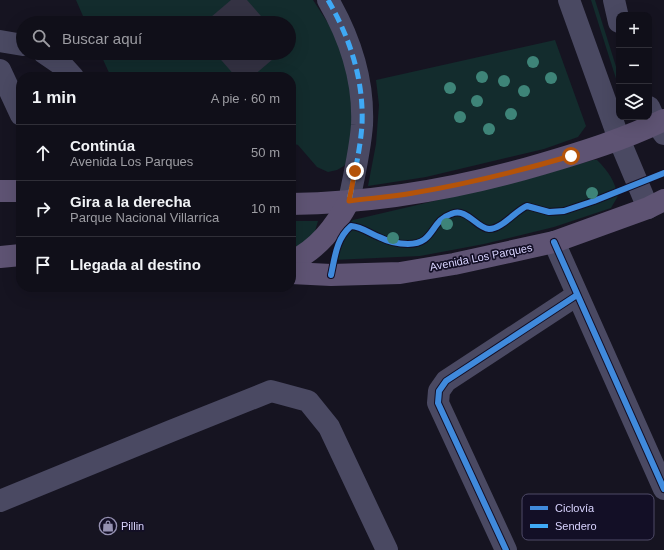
<!DOCTYPE html>
<html lang="es">
<head>
<meta charset="utf-8">
<style>
  :root { --surface:#100f19; --page:#191822; --text:#f1f3f6; --muted:#9c9ca2; --line:#302f38 }
  body { margin:0; font-family:Arial,sans-serif; background:var(--page); color:var(--text) }
  .controls { position:absolute; right:12px; top:12px; display:grid; overflow:hidden; border-radius:8px; box-shadow:0 4px 16px #0002 }
  .controls button { width:36px; height:36px; display:grid; place-items:center; padding:0; border:0; border-bottom:1px solid var(--line); background:var(--surface); color:var(--text); font:20px sans-serif }
  .stop { position:absolute; width:12px; height:12px; margin:-9px; border:3px solid #b45309; border-radius:50%; background:#fff }
  .stop.end { background:#b45309; border-color:#fff; box-shadow:0 1px 4px #0008 }
  .list { margin:0; padding:0; list-style:none }
  h2 { display:flex; justify-content:space-between; align-items:center; height:52px; margin:0; padding:0 16px; font-size:17px }
  h2 small { font-size:13px; font-weight:400; color:var(--muted) }
  .list li { display:grid; grid-template-columns:26px 1fr auto; gap:12px; align-items:center; box-sizing:border-box; height:56px; padding:0 16px; border-top:1px solid var(--line) }
  .list b { display:block; font-size:15px; white-space:nowrap }
  .list p { margin:0; font-size:13px; white-space:nowrap; color:var(--muted) }
  .list em { font-size:13px; font-style:normal; color:var(--muted) }
  .icon { flex:none; width:22px; height:22px; fill:none; stroke:currentColor; stroke-width:2; stroke-linecap:round; stroke-linejoin:round }
  .map { position:relative; flex:none; width:664px; height:550px; overflow:hidden }
  .search { position:absolute; background:var(--surface); box-shadow:0 4px 16px #0002; left:16px; top:16px; width:280px; height:44px; display:flex; align-items:center; gap:10px; box-sizing:border-box; padding:0 14px; border-radius:22px; color:var(--muted); font-size:15px }
  .panel { position:absolute; background:var(--surface); box-shadow:0 4px 16px #0002; left:16px; top:72px; width:280px; height:220px; border-radius:16px }
  .map>svg:first-child { display:block }
  .green { fill:#132c2d }
  .building { fill:#343243 }
  .lines { fill:none; stroke-linecap:round; stroke-linejoin:round }
  .minor { stroke:#4a4962; stroke-width:22 }
  .major { stroke:#5e5373; stroke-width:22 }
  .quiet { stroke:#3fa9f5; stroke-width:5; stroke-dasharray:10 5; stroke-linecap:butt }
  .cycleway-casing { stroke:#130f26; stroke-width:8 }
  .cycleway { stroke:#408adc; stroke-width:6 }
  .tree { fill:#3e8478 }
  .route { stroke:#b45309; stroke-width:5 }
  .labels { text-anchor:middle; dominant-baseline:central; stroke-width:3.5; stroke-linejoin:round; paint-order:stroke }
  .street-label { font-size:11px; fill:#d9d4ff; stroke:#130f26 }
  .poi-label { font-size:11px; fill:#d9d4ff; stroke:#130f26; text-anchor:start }
  .key { fill:#130f26; stroke:#4e4a67; stroke-width:1 }
  .key-label { font-size:11px; fill:#d9d4ff }
</style>
</head>
<body>
<div class="map">
<svg width="664" height="550" viewBox="0 0 664 550">
  <rect width="100%" height="100%" fill="#161421"/>
  <g class="green">
    <path d="M76,0H313L330,26L345,60L352,88L353,153L344,166L337,170L328,172L317,167L298,145L291,143V77H111L100,53H289V23H86Z"/>
    <path d="M591,0H595L619,76V88Z"/>
    <path d="M555,40L586,126L578,137L544,149L426,177L368,186L376,144L379,105L376,80Z"/>
    <path d="M593,160H597C609,172 614,180 618,196L611,208L554,227L484,244L420,256L333,260L346,226L353,220L524,180Z"/>
    <path d="M291,221H318L313,238L298,246H291Z"/>
  </g>
  <g class="building">
    <path d="M231,0H247L267,23H204Z"/>
    <path d="M215,53H280L252,77H236Z"/>
  </g>
  <g class="lines">
    <g class="minor">
      <path d="M328,0C350,38 364,80 362,125C360,151 354,176 349,201"/>
      <path d="M569,0L619,139L648,208"/>
      <path d="M614,0L619,22"/>
      <path d="M0,41L23,45"/>
      <path d="M44,53L63,66L73,77"/>
      <path d="M0,70L21,115"/>
      <path d="M649,107L656,123L664,134"/>
      <path d="M554,242L664,489"/>
      <path d="M0,501L171,431L271,391L308,401L329,427L387,550"/>
      <path d="M506,550L438,403L439,391L446,381L577,295"/>
    </g>
    <g class="major">
      <path d="M0,191H21"/>
      <path d="M291,204C376,203 461,188 542,164C583,152 625,139 664,120"/>
      <path d="M0,257L21,255"/>
      <path d="M291,262C318,249 335,227 349,201"/>
      <path d="M291,273L331,275L400,273L454,264L554,242L648,208L664,200"/>
    </g>
    <path class="quiet" d="M328,0C350,38 364,80 362,125C360,151 354,176 349,201"/>
    <defs>
      <g id="cycleway">
        <path d="M554,242L664,489"/>
        <path d="M331,275C335,257 336,239 351,226C362,227 369,233 379,237C387,241 399,244 408,244C435,244 430,221 451,214C467,207 476,228 489,229C502,229 515,211 527,206L549,212L564,211L594,201L664,173"/>
        <path d="M506,550L438,403L439,391L446,381L577,295"/>
      </g>
    </defs>
    <use href="#cycleway" class="cycleway-casing"/>
    <use href="#cycleway" class="cycleway"/>
  </g>
  <g class="tree">
    <circle cx="533" cy="62" r="6"/>
    <circle cx="482" cy="77" r="6"/>
    <circle cx="551" cy="78" r="6"/>
    <circle cx="504" cy="81" r="6"/>
    <circle cx="450" cy="88" r="6"/>
    <circle cx="524" cy="91" r="6"/>
    <circle cx="477" cy="101" r="6"/>
    <circle cx="511" cy="114" r="6"/>
    <circle cx="460" cy="117" r="6"/>
    <circle cx="489" cy="129" r="6"/>
    <circle cx="592" cy="193" r="6"/>
    <circle cx="447" cy="224" r="6"/>
    <circle cx="393" cy="238" r="6"/>
  </g>
  <g class="lines">
    <path class="route" d="M355,171L349,201C371,198 392,197 413,193C467,184 519,171 571,156"/>
  </g>
  <defs>
    <symbol id="shop-ring" viewBox="-11 -11 22 22"><circle r="9.5" fill="#130f26" stroke="#9591b1" stroke-width="1.5"/><path d="M-5-2.5h2.3a2.7 3.5 0 0 1 5.4 0H5L5.5 6h-11ZM-1.5-2.5h3a1.5 2.3 0 0 0-3 0Z" fill="#9591b1"/></symbol>
  </defs>
  <g fill-rule="evenodd">
    <use href="#shop-ring" x="98" y="516" width="20" height="20"/>
  </g>
  <g class="labels">
    <g class="street-label">
      <text transform="translate(481 257) rotate(-11)">Avenida Los Parques</text>
    </g>
    <g class="poi-label">
      <text x="121" y="526">Pillin</text>
    </g>
  </g>
  <rect x="522" y="494" width="132" height="46" rx="6" class="key"/>
  <rect x="530" y="506" width="18" height="4" fill="#408adc"/>
  <rect x="530" y="524" width="18" height="4" fill="#3fa9f5"/>
  <g class="key-label">
    <text x="555" y="512">Ciclovía</text>
    <text x="555" y="530">Sendero</text>
  </g>
</svg>
<div class="controls">
<button>+</button>
<button>−</button>
<button><svg class="icon" aria-label="layers" viewBox="0 0 24 24"><path d="M12 4l9 5-9 5-9-5zM3 14l9 5 9-5"/></svg></button>
</div>
<div class="stop" style="left:571px;top:156px"></div>
<div class="stop end" style="left:355px;top:171px"></div>
<div class="search"><svg class="icon" aria-label="search" viewBox="0 0 24 24"><circle cx="10" cy="10" r="6"/><path d="M15 15l6 6"/></svg>Buscar aquí</div>
<section class="panel">
<h2>1 min<small>A pie · 60 m</small></h2>
<ul class="list">
<li><svg class="icon" aria-label="ahead" viewBox="0 0 24 24"><path d="M12 20V5M6 11l6-6 6 6"/></svg><div><b>Continúa</b><p>Avenida Los Parques</p></div><em>50 m</em></li>
<li><svg class="icon" aria-label="right" viewBox="0 0 24 24"><path d="M7 20v-9h11M14 6l5 5-5 5"/></svg><div><b>Gira a la derecha</b><p>Parque Nacional Villarrica</p></div><em>10 m</em></li>
<li><svg class="icon" aria-label="arrive" viewBox="0 0 24 24"><path d="M6 21V4h12l-3 4 3 4H6"/></svg><div><b>Llegada al destino</b></div></li>
</ul>
</section>
</div>
</body>
</html>
